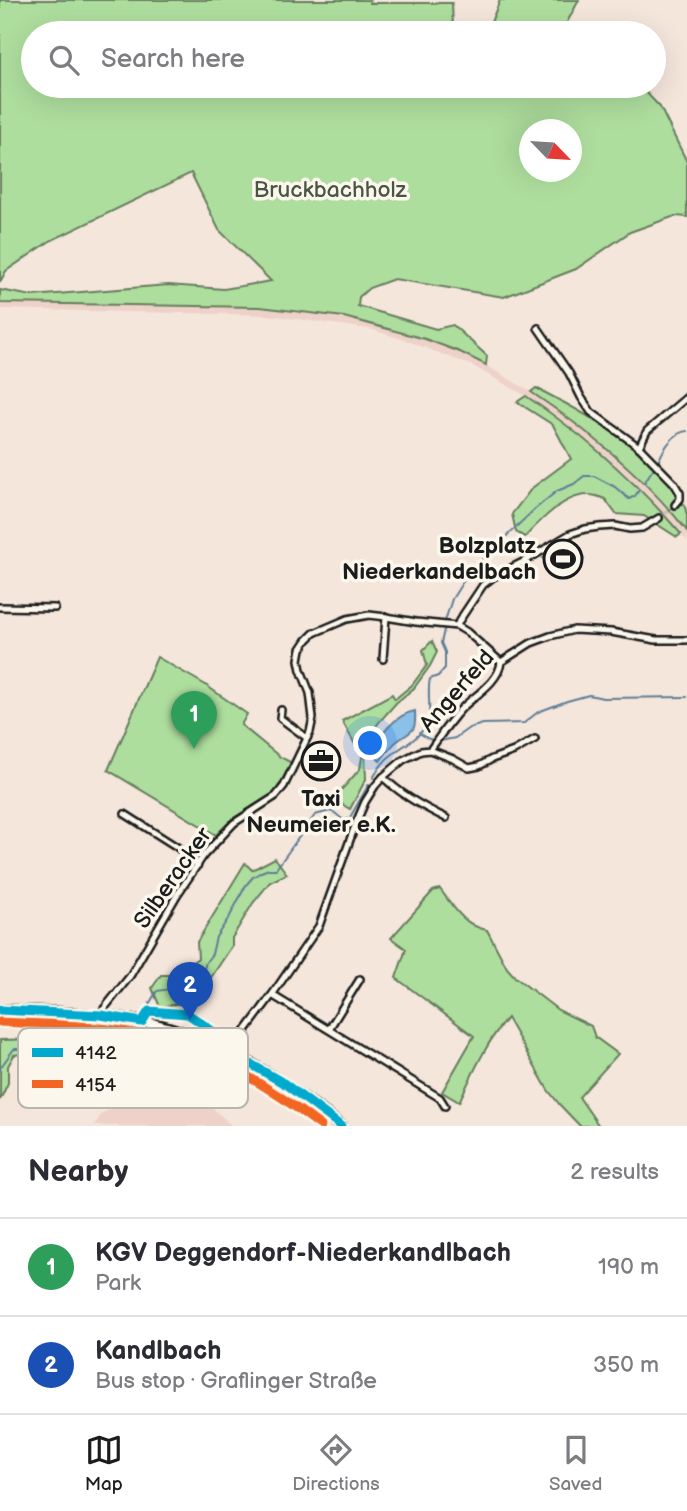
<!DOCTYPE html>
<html lang="en">
<head>
<meta charset="utf-8">
<style>
  :root { --surface:#fff; --page:#f2f2f3; --text:#2b2b33; --muted:#7c7c81; --line:#e1e1e2; --accent:#1c1c1c }
  body { margin:0; font-family:"Balsamiq Sans",sans-serif; background:var(--page); color:var(--text) }
  .compass { position:absolute; left:519px; top:119px; width:63px; height:63px; border-radius:50%; background:var(--surface); box-shadow:0 7px 28px #0002; rotate:115deg }
  .you { position:absolute; left:371px; top:744px; width:24px; height:24px; margin:-18px; border:5px solid #fff; border-radius:50%; background:#1a73e8; box-shadow:0 0 0 10px #1a73e833 }
  .badge { display:grid; place-items:center; width:46px; height:46px; border-radius:50%; background:var(--accent); color:#fff; font-size:23px; font-weight:700 }
  .pin { position:absolute; translate:-50% -58px; filter:drop-shadow(0 2px 4px #0008) }
  .pin::after { content:''; position:absolute; top:37px; width:24px; height:21px; background:inherit; clip-path:polygon(0 0,100% 0,50% 100%) }
  .list { margin:0; padding:0; list-style:none }
  h2 { display:flex; justify-content:space-between; align-items:center; height:91px; margin:0; padding:0 28px; font-size:30px }
  h2 small { font-size:23px; font-weight:400; color:var(--muted) }
  .list li { display:grid; grid-template-columns:46px 1fr auto; gap:21px; align-items:center; box-sizing:border-box; height:98px; padding:0 28px; border-top:2px solid var(--line) }
  .list b { display:block; font-size:26px; white-space:nowrap }
  .list p { margin:0; font-size:23px; white-space:nowrap; color:var(--muted) }
  .list em { font-size:23px; font-style:normal; color:var(--muted) }
  .icon { flex:none; width:38px; height:38px; fill:none; stroke:currentColor; stroke-width:2; stroke-linecap:round; stroke-linejoin:round }
  .map { position:relative; flex:none; width:687px; height:1126px; overflow:hidden }
  .search { position:absolute; background:var(--surface); box-shadow:0 7px 28px #0002; left:21px; right:21px; top:21px; height:77px; display:flex; align-items:center; gap:18px; box-sizing:border-box; padding:0 24px; border-radius:38px; color:var(--muted); font-size:26px }
  .sheet { height:287px; background:var(--surface) }
  nav { display:flex; justify-content:space-around; align-items:center; box-sizing:border-box; height:98px; border-top:2px solid var(--line); background:var(--surface); font-size:19px; color:var(--muted) }
  nav a { display:grid; justify-items:center; gap:4px }
  nav .on { color:var(--accent) }
  .map>svg:first-child { display:block }
  .built { fill:#eed2c9 }
  .green { fill:#aede9e; stroke:#657d5d; stroke-width:2; fill-rule:evenodd }
  .water { fill:#8bc0e8; stroke:#5f7e96; stroke-width:2 }
  .lines { fill:none; stroke-linecap:round; stroke-linejoin:round }
  .stream { stroke:#5f7e96; stroke-width:2 }
  .minor-tunnel { stroke:#cabeb6; stroke-width:5; stroke-dasharray:5 2.5; stroke-linecap:butt }
  .minor-casing { stroke:#1c1c1c; stroke-width:10 }
  .primary-casing { stroke:#1c1c1c; stroke-width:14 }
  .minor { stroke:#fbf7ec; stroke-width:5 }
  .primary { stroke:#fbf7ec; stroke-width:9 }
  .bus-1-casing { stroke:#fbf7ec; stroke-width:14 }
  .bus-2-casing { stroke:#fbf7ec; stroke-width:14 }
  .bus-1 { stroke:#00a9ce; stroke-width:9 }
  .bus-2 { stroke:#f26522; stroke-width:9 }
  .labels { text-anchor:middle; dominant-baseline:central; stroke-width:7; stroke-linejoin:round; paint-order:stroke }
  .park-label { font-size:23px; fill:#485643; stroke:#fbf7ec }
  .poi-label { font-size:23px; font-weight:bold; fill:#1c1c1c; stroke:#fbf7ec; text-anchor:end }
  .street-label { font-size:23px; fill:#1c1c1c; stroke:#fbf7ec }
  .key { fill:#fbf7ec; stroke:#b8b5ae; stroke-width:2 }
  .key-label { font-size:19px; fill:#1c1c1c }
</style>
</head>
<body>
<div class="map">
<svg width="687" height="1126" viewBox="0 0 687 1126">
  <rect width="100%" height="100%" fill="#f5e6dc"/>
  <filter id="ink" filterUnits="userSpaceOnUse"><feTurbulence type="fractalNoise" baseFrequency=".0143" numOctaves="2"/><feDisplacementMap in="SourceGraphic" scale="14" xChannelSelector="R" yChannelSelector="G"/><feConvolveMatrix kernelMatrix="1 2 1 2 8 2 1 2 1" color-interpolation-filters="sRGB"/></filter>
  <g filter="url(#ink)">
    <g class="built">
      <path d="M0,303L260,307L344,317L425,339L460,352L486,365L531,392L574,421L616,456L646,486L687,531V541L624,473L559,418L526,396L473,366L405,340L373,330L349,326L266,315L0,309Z"/>
      <path d="M185,1076L201,1097L232,1126H94L102,1113L142,1095L162,1099Z"/>
    </g>
    <g class="green">
      <path d="M0,0H370V3H452L453,27L487,32L500,0H579L564,28L575,33H33V86H640L660,107L687,162V217L675,216L630,232L576,269L504,297L394,279L369,288L359,297L358,306L436,329L453,325L487,356L486,365L460,352L425,339L344,317L260,307L0,303V290L32,296L168,285L224,289L271,281L219,230L191,173L50,241L6,271L0,282ZM530,130H572V172H530Z"/>
      <path d="M536,388C585,413 633,439 669,482C676,490 685,503 687,515C687,520 687,526 687,531C644,476 589,431 531,392Z"/>
      <path d="M526,396C584,435 635,481 681,534L677,537L644,516L616,514L605,499C600,497 594,495 589,495C565,494 540,521 525,537L516,532L512,514L532,488L571,459L553,425L517,402Z"/>
      <path d="M572,540L584,559L555,577L543,558Z"/>
      <path d="M432,641L437,652L430,666L414,688L396,703L380,721L370,735L365,753L366,779L350,809L333,799L360,769L363,751L356,746L342,721L392,694L395,699L412,685L427,665L423,650Z"/>
      <path d="M157,657L204,684L247,714L241,725L280,757L292,763L275,792L232,819L216,835L108,770Z"/>
      <path d="M275,858L287,874L270,882L253,903L232,938V946L196,1000L160,1007L152,988L161,975H175L198,958L197,942L245,863L252,870Z"/>
      <path d="M440,889C453,906 464,926 487,930L507,968L515,977L558,1010L591,1026L595,1037L618,1054L579,1097L599,1126H580L560,1105L548,1090L507,1018C486,1043 473,1073 459,1102L442,1092L474,1036L396,978L406,949L391,938L433,891Z"/>
      <path d="M67,1020L98,1024L103,1022L107,1031L99,1036L59,1044L44,1051L14,1055L8,1066V1083L0,1100V1040L37,1039Z"/>
    </g>
    <path class="water" d="M415,711C416,729 415,730 400,739C392,744 386,754 380,761L375,756C374,737 397,714 415,711Z"/>
    <g class="lines">
      <g class="stream">
        <path d="M659,460C664,448 674,432 687,431"/>
        <path d="M644,483L653,469"/>
        <path d="M445,621L452,599L469,572L535,509L557,491L574,484L584,476H594L615,487L629,499L635,496L639,490"/>
        <path d="M419,733L429,739L434,740"/>
        <path d="M440,741L455,738L469,728L483,724L524,723L538,712L567,701L589,695L603,698L687,697"/>
        <path d="M373,778C379,768 384,760 394,753C405,744 417,740 424,728C434,713 426,696 430,679L438,676L445,668V652L441,643L444,630"/>
        <path d="M146,1009L157,991C166,990 179,987 187,982C194,978 195,974 203,972L206,962L212,954L216,937L230,916L246,885L253,877L261,872L269,869H276L315,815L330,811L335,813L342,819H349L369,784"/>
        <path d="M143,1016V1015"/>
        <path d="M0,1068L14,1049H26L35,1045L48,1043L59,1036L72,1032L81,1033L96,1028L111,1027L136,1030L138,1027"/>
      </g>
      <path class="minor-tunnel" d="M659,518L675,505"/>
      <defs>
        <g id="minor">
          <path d="M538,328L569,373L581,397L591,412L639,447L674,483L680,493V499L675,505"/>
          <path d="M639,447L647,431L687,397"/>
          <path d="M0,607L55,608"/>
          <path d="M457,626L459,621L483,585L493,577L525,561L570,534L585,529L599,527L615,526L630,529L642,528L659,518"/>
          <path d="M383,659L386,617"/>
          <path d="M281,710L280,718L307,738"/>
          <path d="M430,750L453,759L469,768L479,766L492,759L514,751L535,739"/>
          <path d="M383,777C401,795 423,807 446,818"/>
          <path d="M125,814L177,847L198,865"/>
          <path d="M272,995L440,1098L445,1106"/>
          <path d="M101,1015L103,1010L130,976L177,895L204,855L234,823L276,796L284,786L310,732L313,718L310,693L301,670L299,660L301,649L307,640L314,633L347,619L369,615L386,617L416,622L457,626L467,632L501,662"/>
          <path d="M142,1022L149,1011L188,1014L213,1030L234,1046"/>
          <path d="M329,1029L360,979"/>
          <path d="M230,1052L272,995L319,926L356,823L365,802L375,786L383,777L403,760L421,751L430,750C440,736 449,722 461,709C475,695 499,682 501,662L531,643L550,636L574,630L611,632L656,640H687"/>
        </g>
        <path id="primary" d="M0,1010C46,1012 93,1013 139,1021C215,1035 281,1079 341,1126"/>
      </defs>
      <use href="#minor" class="minor-casing"/>
      <use href="#primary" class="primary-casing"/>
      <use href="#minor" class="minor"/>
      <use href="#primary" class="primary"/>
      <defs>
        <path id="bus-1" d="M0,1010L101,1015L142,1022L149,1011L188,1014L234,1046L230,1052L285,1084L341,1126"/>
        <path id="bus-2" d="M0,1022C45,1024 90,1025 134,1033C204,1045 266,1084 321,1126"/>
      </defs>
      <use href="#bus-1" class="bus-1-casing"/>
      <use href="#bus-2" class="bus-2-casing"/>
      <use href="#bus-1" class="bus-1"/>
      <use href="#bus-2" class="bus-2"/>
    </g>
  </g>
  <defs>
    <symbol id="stadium-ring" viewBox="-11 -11 22 22"><circle r="9.5" fill="#fbf7ec" stroke="#1c1c1c" stroke-width="1.5"/><path d="M0-5a6.5 5 0 1 0 0 10a6.5 5 0 1 0 0-10ZM-3.5-1.8h7v3.6h-7Z" fill="#1c1c1c"/></symbol>
    <symbol id="office-ring" viewBox="-11 -11 22 22"><circle r="9.5" fill="#fbf7ec" stroke="#1c1c1c" stroke-width="1.5"/><path d="M-6-3h4V-5.5h4V-3h4V5H-6ZM-1-4.5V-3h2v-1.5ZM-6 0V1H6V0Z" fill="#1c1c1c"/></symbol>
  </defs>
  <g fill-rule="evenodd">
    <use href="#stadium-ring" x="541" y="537" width="44" height="44"/>
    <use href="#office-ring" x="299" y="739" width="44" height="44"/>
  </g>
  <g class="labels">
    <g class="park-label">
      <text x="330" y="190">Bruckbachholz</text>
    </g>
    <g class="poi-label">
      <text x="536" y="546">Bolzplatz<tspan x="536" dy="26">Niederkandelbach</tspan></text>
      <text x="321" y="799" text-anchor="middle">Taxi<tspan x="321" dy="26">Neumeier e.K.</tspan></text>
    </g>
    <g class="street-label">
      <text transform="translate(457 691) rotate(-49)">Angerfeld</text>
      <text transform="translate(173 878) rotate(-55)">Silberacker</text>
    </g>
  </g>
  <rect x="18" y="1028" width="230" height="80" rx="10" class="key"/>
  <rect x="32" y="1048" width="31" height="9" fill="#00a9ce"/>
  <rect x="32" y="1080" width="31" height="8" fill="#f26522"/>
  <g class="key-label">
    <text x="75" y="1059">4142</text>
    <text x="75" y="1091">4154</text>
  </g>
</svg>
<svg class="compass" viewBox="-18 -18 36 36"><path d="M0-13l5 13h-10z" fill="#e53935"/><path d="M0 13l5-13h-10z" fill="#7c7c81"/></svg>
<div class="you"></div>
<div class="pin badge" style="left:194px;top:749px;background:#2e9e5b">1</div>
<div class="pin badge" style="left:190px;top:1020px;background:#1a4fb4">2</div>
<div class="search"><svg class="icon" aria-label="search" viewBox="0 0 24 24"><circle cx="10" cy="10" r="6"/><path d="M15 15l6 6"/></svg>Search here</div>
</div>
<section class="sheet">
<h2>Nearby<small>2 results</small></h2>
<ul class="list">
<li><span class="badge" style="background:#2e9e5b">1</span><div><b>KGV Deggendorf-Niederkandlbach</b><p>Park</p></div><em>190 m</em></li>
<li><span class="badge" style="background:#1a4fb4">2</span><div><b>Kandlbach</b><p>Bus stop · Graflinger Straße</p></div><em>350 m</em></li>
</ul>
</section>
<nav>
<a class="on"><svg class="icon" aria-label="map" viewBox="0 0 24 24"><path d="M3 6l6-2 6 2 6-2v14l-6 2-6-2-6 2zM9 4v14M15 6v14"/></svg>Map</a>
<a><svg class="icon" aria-label="directions" viewBox="0 0 24 24"><path d="M12 3l9 9-9 9-9-9zM9 14v-3h6M13 9l2 2-2 2"/></svg>Directions</a>
<a><svg class="icon" aria-label="saved" viewBox="0 0 24 24"><path d="M7 4h10v16l-5-4-5 4z"/></svg>Saved</a>
</nav>
</body>
</html>
